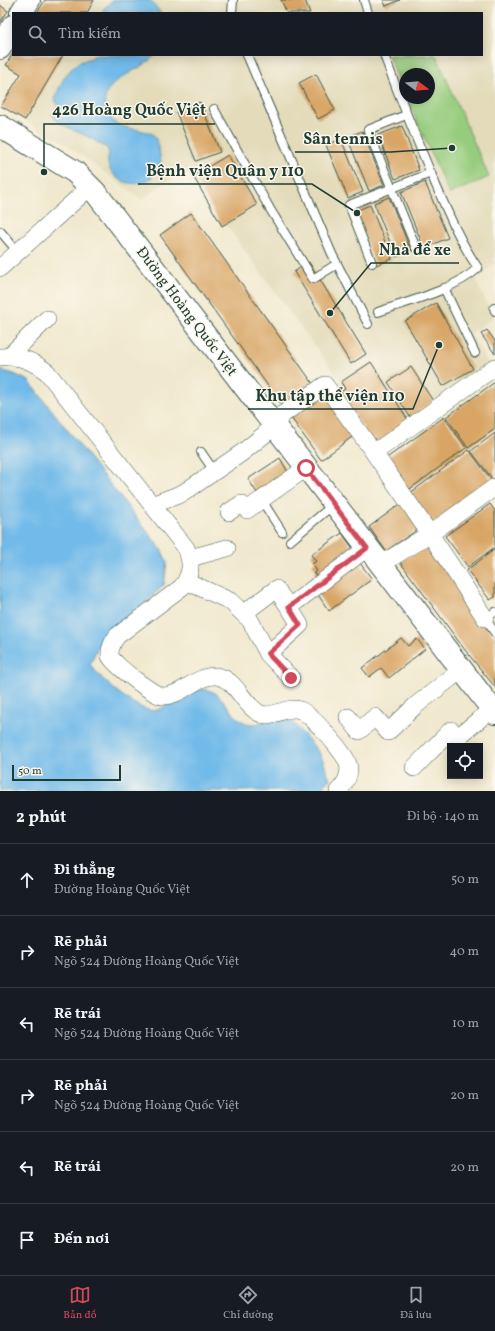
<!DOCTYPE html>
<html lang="vi">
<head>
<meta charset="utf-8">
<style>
  :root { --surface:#171b24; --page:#242831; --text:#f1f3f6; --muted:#9ea1a6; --line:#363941; --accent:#d1495b }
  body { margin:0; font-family:Vollkorn,serif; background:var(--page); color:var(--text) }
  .controls { position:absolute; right:12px; bottom:12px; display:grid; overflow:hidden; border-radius:0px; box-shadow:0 2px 10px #0003 }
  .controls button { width:36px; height:36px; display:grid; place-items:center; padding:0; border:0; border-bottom:1px solid var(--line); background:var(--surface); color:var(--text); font:20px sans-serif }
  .compass { position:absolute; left:399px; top:68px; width:36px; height:36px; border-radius:50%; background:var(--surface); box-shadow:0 2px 10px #0003; rotate:106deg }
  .scale { position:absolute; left:12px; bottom:10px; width:109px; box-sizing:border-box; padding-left:4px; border:2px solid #1f3d34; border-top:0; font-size:11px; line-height:14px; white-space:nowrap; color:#1f3d34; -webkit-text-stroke:3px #fbf7ec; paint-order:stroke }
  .stop { position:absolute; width:12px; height:12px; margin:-9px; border:3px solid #d1495b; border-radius:50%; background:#fff }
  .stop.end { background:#d1495b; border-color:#fff; box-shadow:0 1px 4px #0008 }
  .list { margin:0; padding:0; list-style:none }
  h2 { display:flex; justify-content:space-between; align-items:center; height:52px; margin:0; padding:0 16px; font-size:17px }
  h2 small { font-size:13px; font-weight:400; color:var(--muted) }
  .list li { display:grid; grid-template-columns:26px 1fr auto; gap:12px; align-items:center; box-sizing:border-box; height:72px; padding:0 16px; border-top:1px solid var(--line) }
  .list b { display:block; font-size:15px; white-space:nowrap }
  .list p { margin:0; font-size:13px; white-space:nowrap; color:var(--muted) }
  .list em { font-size:13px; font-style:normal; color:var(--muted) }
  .icon { flex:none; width:22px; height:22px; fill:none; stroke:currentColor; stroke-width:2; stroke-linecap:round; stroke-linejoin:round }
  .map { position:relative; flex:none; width:495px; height:791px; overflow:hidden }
  .search { position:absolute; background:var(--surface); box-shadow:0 2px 10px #0003; left:12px; right:12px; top:12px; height:44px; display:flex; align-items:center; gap:10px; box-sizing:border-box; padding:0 14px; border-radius:0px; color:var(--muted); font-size:15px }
  .sheet { height:484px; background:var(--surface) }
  nav { display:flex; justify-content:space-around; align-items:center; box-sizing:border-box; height:56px; border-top:1px solid var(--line); background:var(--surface); font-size:11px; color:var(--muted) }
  nav a { display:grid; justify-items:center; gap:2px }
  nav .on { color:var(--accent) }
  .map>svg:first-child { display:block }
  .built { fill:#e3dbba; fill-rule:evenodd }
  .green { fill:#96cc7d; stroke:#5a8458 }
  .water { fill:#71bae9; stroke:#487c8e }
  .building { fill:#d8a565 }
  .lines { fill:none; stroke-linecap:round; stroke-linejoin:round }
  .service-casing { stroke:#3e574b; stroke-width:10 }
  .minor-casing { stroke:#3e574b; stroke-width:18 }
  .secondary-casing { stroke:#3e574b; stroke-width:24 }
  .service { stroke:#fff; stroke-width:8 }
  .minor { stroke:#fff; stroke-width:17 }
  .secondary { stroke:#fff; stroke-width:22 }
  .route { stroke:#d1495b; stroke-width:5 }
  .labels { text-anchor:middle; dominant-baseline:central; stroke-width:3; stroke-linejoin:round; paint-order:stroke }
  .street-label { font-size:15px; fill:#1f3d34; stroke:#fbf7ec }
  .leader { fill:none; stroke:#1f3d34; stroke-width:1.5 }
  .callout-dot { fill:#1f3d34; stroke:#fbf7ec; stroke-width:1.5 }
  .callout-label { font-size:16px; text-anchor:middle; font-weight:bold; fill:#1f3d34; stroke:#fbf7ec; stroke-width:3; stroke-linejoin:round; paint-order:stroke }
</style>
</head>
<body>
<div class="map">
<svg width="495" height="791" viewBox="0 0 495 791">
  <rect width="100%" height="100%" fill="#fbf7ec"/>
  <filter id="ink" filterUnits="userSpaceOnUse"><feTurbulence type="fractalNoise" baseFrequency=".025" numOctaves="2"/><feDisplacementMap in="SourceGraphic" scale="8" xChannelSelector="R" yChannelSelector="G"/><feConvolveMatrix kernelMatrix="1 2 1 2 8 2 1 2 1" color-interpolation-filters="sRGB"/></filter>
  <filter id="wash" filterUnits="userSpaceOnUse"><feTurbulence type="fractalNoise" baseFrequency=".012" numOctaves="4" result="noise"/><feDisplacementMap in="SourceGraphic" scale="16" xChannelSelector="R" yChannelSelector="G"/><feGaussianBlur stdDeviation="0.9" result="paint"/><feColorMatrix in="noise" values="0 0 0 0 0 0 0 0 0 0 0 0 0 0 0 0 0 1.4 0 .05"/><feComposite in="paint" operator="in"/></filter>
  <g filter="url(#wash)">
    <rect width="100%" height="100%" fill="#f1e9cf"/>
    <path class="built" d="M94,0H495V263L476,280L493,318L470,333L489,365L410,423L371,362L341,382L185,169L142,199L57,138L40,131L25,120L63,55H482V13H87ZM405,74H429V98H405Z"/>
    <path class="green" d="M388,55H436L489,177L449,194L407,98H429V74H405V94Z"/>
    <g class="water">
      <path d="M114,0H150L161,13H102L104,8Z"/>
      <path d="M93,55H155C142,72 96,80 106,110C108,116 112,121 117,124C128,130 142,129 153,134L158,143L161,162C158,167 155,174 151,178C133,193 101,176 109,153C107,146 103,146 98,143C86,133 57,127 52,114L56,111L58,105L54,99L65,76L77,63L94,57Z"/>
      <path d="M0,370L14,374L29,381L161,549L167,562L164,585L97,649L90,664C98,677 141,716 157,710C169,706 185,692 198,690C222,686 226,711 242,721C253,728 265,720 277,719C281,719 289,720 292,722C295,723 317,750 320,754C324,761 326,771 330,779L320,791H0Z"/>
    </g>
    <g id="blocks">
      <g class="building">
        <path d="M45,0H94L87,13H37Z"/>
        <path d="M281,0H305L310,13H287Z"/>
        <path d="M383,0H400L386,6Z"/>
        <path d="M0,5L8,11L0,22Z"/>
        <path d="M13,53V55H63L25,120L1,106L21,74L6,65Z"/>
        <path d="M316,74L335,110L318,119L299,83Z"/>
        <path d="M200,102L220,152L196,161L176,112Z"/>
        <path d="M402,126L419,170L395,179L378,135Z"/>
        <path d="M362,131L384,185L369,191L347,137Z"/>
        <path d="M341,139L363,192L348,198L326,145Z"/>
        <path d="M228,155L257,205L222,226L193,176Z"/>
        <path d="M425,182L448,238L424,248L401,192Z"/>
        <path d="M389,197L411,251L396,257L374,203Z"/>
        <path d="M370,205L392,259L376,265L355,211Z"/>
        <path d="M191,213L314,385L283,407L160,235Z"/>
        <path d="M309,262L366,354L351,364L294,272Z"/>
        <path d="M436,303L473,369L443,386L405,321Z"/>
        <path d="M487,330L495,341V354L481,334Z"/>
        <path d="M371,362L410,423L378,444L375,438L371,441L340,392L345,389L341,382Z"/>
        <path d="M411,367L433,401L410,417L388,382Z"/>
        <path d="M495,382V429L468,448L446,417Z"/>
        <path d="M323,390L356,434L321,460L289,415Z"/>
        <path d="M444,417L466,448L407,491L384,460Z"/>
        <path d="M495,433V481H494L471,451Z"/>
        <path d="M469,450L492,481L432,524L410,493Z"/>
        <path d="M280,458L290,476L259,496L248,479Z"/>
        <path d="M403,502L420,528L386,551L369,527Z"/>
        <path d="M490,504L495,511V547L468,567L445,536Z"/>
        <path d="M342,533L356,553L319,580L314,573L317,571L312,564L316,561L311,555Z"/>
        <path d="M428,542L495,638V687L465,650L400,562Z"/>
        <path d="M495,549V597L490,600L467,570Z"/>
        <path d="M356,558L372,579L329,611L314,589Z"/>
        <path d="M401,638L408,646L417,639L425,649L389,678L381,668L369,677L362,668Z"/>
      </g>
    </g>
  </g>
  <g filter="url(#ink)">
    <use href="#blocks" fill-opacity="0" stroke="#3e574b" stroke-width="1"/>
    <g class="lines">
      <defs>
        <g id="service">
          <path d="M364,0L368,13"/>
          <path d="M232,13L233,0"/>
          <path d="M247,55L332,254L368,324"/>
          <path d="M214,109L270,209L313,279L337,264"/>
          <path d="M406,115L368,130L416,248"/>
          <path d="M0,231L18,252"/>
          <path d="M372,263L349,205L431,173"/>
          <path d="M444,288L475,353"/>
          <path d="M494,308L495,311"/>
          <path d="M378,312C407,302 456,289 478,268C460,242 448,213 435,183C417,141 400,98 384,55"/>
          <path d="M201,452L214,471"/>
          <path d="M261,499L282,532"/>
          <path d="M290,541L333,505"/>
          <path d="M495,612L485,618L495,633"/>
        </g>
        <g id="minor">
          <path d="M0,268L90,187"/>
          <path d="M0,357C21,356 31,360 47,372L186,548C192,563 192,573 182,587L117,636C113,642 109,648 110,656C112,663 154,696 162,696C181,697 196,675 216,676C237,679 242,704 259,713C271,720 287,705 300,710C310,713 346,754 348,764C351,774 345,784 338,791"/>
          <path d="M8,357L47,319"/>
          <path d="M375,452L495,367"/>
          <path d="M152,505L183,493L243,452L265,434L283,414L325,385C381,461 434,538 485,618"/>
          <path d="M229,512L241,504L247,510L306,468"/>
          <path d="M190,558L227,548"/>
          <path d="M380,565L431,533L495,487"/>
          <path d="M186,581L230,601L250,620L268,654L291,678"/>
          <path d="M244,613L276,589L289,607"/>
          <path d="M268,654L300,625L289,607L367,548"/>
          <path d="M348,717L359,731L375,717L388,732L415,706L461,670"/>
          <path d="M414,768L451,730L458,737L492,709"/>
        </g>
        <g id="secondary">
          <path d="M21,13L29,0"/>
          <path d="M0,48L13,26"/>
          <path d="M0,126L75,172L96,193L495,713"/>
        </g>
      </defs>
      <use href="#service" class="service-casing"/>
      <use href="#minor" class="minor-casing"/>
      <use href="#secondary" class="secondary-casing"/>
      <use href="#service" class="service"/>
      <use href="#minor" class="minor"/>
      <use href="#secondary" class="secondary"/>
    </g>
  </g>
  <g class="lines" filter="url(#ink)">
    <path class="route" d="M291,678L268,654L300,625L289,607L367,548L306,468"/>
  </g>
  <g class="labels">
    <g class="street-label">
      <text transform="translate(186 312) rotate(53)">Đường Hoàng Quốc Việt</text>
    </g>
  </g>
  <path class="leader" d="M44 172L44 124H215M452 148L391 152H295M357 213L312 184H138M330 313L371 263H459M439 345L413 409H248"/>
  <g class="callout-dot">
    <circle cx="44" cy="172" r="4"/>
    <circle cx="452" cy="148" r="4"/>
    <circle cx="357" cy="213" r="4"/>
    <circle cx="330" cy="313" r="4"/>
    <circle cx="439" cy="345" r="4"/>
  </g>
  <g class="callout-label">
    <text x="129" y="115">426 Hoàng Quốc Việt</text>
    <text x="343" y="144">Sân tennis</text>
    <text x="225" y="176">Bệnh viện Quân y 110</text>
    <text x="415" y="255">Nhà để xe</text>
    <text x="330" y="401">Khu tập thể viện 110</text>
  </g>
</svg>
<div class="controls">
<button><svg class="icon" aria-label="locate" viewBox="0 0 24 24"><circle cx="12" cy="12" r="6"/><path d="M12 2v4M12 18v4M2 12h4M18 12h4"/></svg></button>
</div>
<svg class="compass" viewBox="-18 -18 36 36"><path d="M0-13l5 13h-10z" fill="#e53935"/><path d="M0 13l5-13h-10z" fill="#9ea1a6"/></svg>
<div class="scale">50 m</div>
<div class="stop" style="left:306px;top:468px"></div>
<div class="stop end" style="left:291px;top:678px"></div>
<div class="search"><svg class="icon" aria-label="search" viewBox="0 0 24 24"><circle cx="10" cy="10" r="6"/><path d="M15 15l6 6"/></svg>Tìm kiếm</div>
</div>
<section class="sheet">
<h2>2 phút<small>Đi bộ · 140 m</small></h2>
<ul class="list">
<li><svg class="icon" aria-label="ahead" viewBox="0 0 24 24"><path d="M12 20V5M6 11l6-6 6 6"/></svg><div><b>Đi thẳng</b><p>Đường Hoàng Quốc Việt</p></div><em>50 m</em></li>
<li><svg class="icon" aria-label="right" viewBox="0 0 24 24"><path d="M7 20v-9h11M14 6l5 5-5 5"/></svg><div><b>Rẽ phải</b><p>Ngõ 524 Đường Hoàng Quốc Việt</p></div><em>40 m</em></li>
<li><svg class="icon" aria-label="left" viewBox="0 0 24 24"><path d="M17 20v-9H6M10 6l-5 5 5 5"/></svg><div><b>Rẽ trái</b><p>Ngõ 524 Đường Hoàng Quốc Việt</p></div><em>10 m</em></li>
<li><svg class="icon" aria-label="right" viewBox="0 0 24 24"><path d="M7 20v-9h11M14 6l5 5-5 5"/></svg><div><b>Rẽ phải</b><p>Ngõ 524 Đường Hoàng Quốc Việt</p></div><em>20 m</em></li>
<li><svg class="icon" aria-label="left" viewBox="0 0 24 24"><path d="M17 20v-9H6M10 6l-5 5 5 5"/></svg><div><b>Rẽ trái</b></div><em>20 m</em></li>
<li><svg class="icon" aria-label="arrive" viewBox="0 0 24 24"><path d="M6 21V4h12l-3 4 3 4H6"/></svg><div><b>Đến nơi</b></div></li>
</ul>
</section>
<nav>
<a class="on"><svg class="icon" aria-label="map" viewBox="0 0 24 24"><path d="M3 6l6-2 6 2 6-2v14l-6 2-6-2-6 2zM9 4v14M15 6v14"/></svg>Bản đồ</a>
<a><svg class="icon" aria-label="directions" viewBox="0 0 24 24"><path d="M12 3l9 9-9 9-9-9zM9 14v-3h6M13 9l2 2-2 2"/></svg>Chỉ đường</a>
<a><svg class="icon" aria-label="saved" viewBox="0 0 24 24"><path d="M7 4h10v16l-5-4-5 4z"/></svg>Đã lưu</a>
</nav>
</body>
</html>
